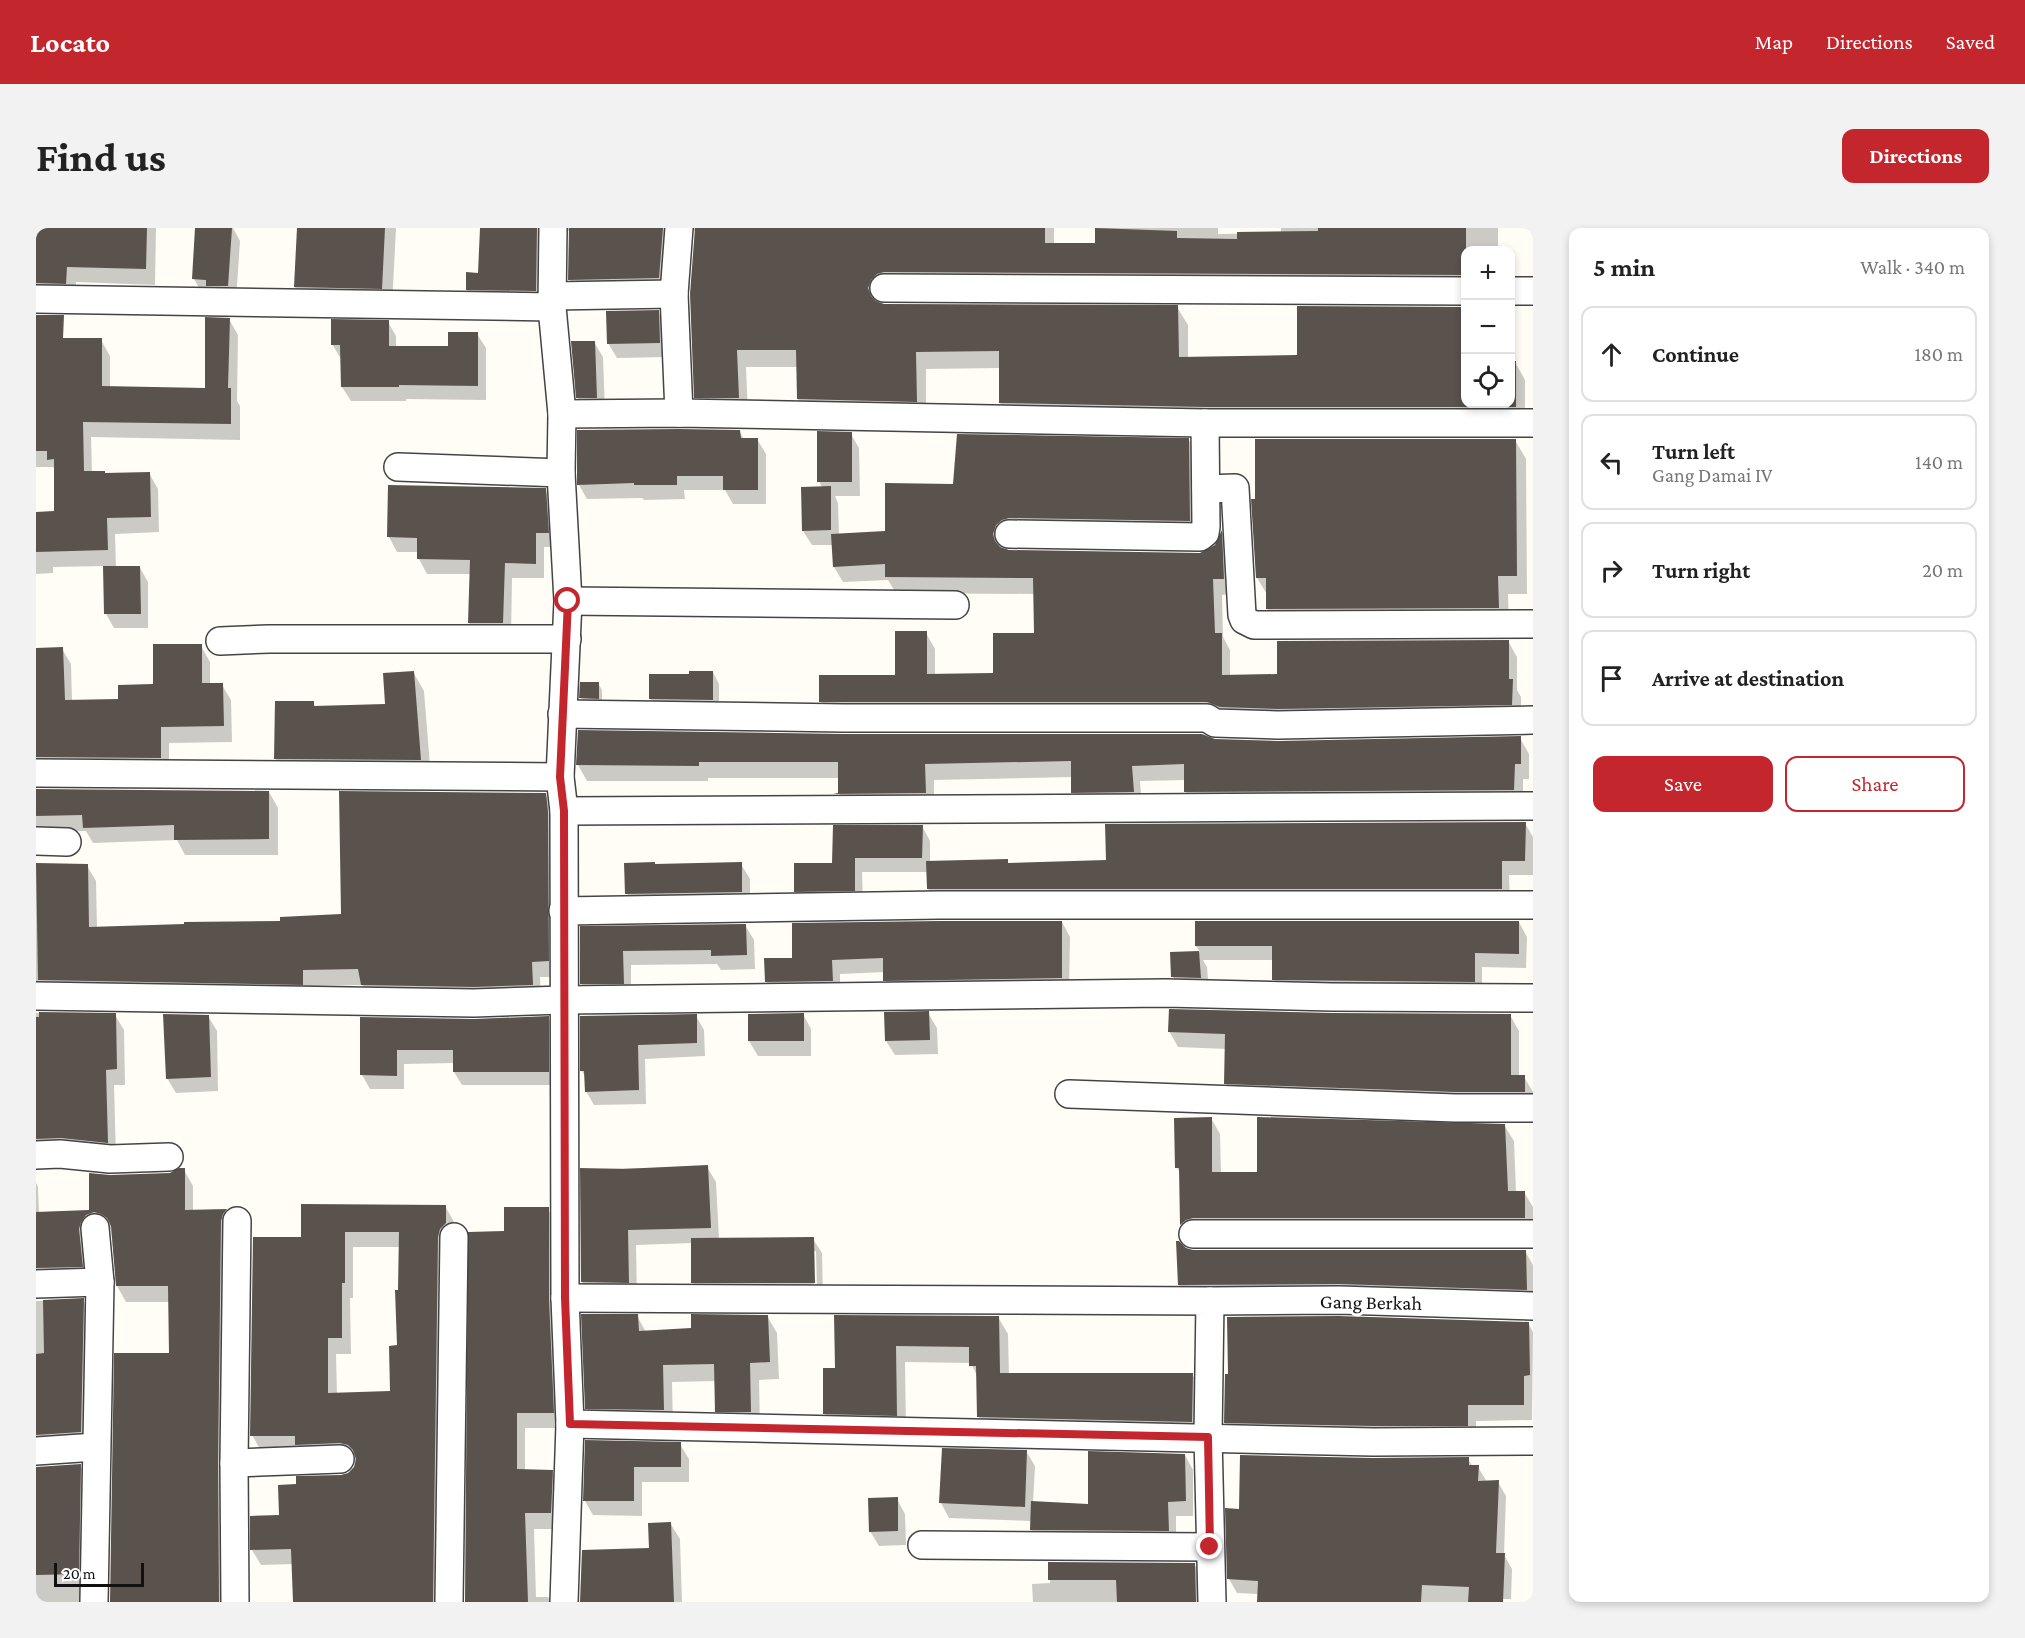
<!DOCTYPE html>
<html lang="en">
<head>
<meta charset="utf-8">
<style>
  :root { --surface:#fff; --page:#f2f2f2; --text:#222; --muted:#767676; --line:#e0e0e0; --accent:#c4262e }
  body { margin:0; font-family:"Crimson Pro",serif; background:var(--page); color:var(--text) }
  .controls { position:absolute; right:18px; top:18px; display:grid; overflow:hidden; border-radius:12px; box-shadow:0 3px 9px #0003 }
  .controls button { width:54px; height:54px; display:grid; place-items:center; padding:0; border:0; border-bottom:2px solid var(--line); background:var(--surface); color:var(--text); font:30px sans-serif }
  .scale { position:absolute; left:18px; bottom:15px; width:90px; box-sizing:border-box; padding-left:6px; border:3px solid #111; border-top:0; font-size:16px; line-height:21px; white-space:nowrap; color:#111; -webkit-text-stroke:4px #fff; paint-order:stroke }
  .stop { position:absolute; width:18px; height:18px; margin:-14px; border:4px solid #c4262e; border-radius:50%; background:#fff }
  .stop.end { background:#c4262e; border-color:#fff; box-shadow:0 2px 6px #0008 }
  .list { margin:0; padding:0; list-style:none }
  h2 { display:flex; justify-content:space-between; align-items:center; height:78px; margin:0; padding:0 24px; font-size:26px }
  h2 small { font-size:20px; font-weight:400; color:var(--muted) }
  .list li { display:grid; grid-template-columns:39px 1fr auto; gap:18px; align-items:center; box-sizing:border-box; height:96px; margin:0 12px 12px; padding:0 12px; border:2px solid var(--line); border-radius:12px }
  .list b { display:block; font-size:22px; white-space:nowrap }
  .list p { margin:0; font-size:20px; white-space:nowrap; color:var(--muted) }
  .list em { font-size:20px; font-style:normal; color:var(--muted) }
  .actions { display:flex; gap:12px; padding:18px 24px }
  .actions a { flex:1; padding:14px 0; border:2px solid var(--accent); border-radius:12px; text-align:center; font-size:21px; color:var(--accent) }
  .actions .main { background:var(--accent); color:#fff }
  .icon { flex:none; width:33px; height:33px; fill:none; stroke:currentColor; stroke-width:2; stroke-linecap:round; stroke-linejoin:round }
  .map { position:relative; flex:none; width:1497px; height:1374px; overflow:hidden; border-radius:12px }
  header { display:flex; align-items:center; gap:36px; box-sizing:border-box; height:84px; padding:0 30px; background:var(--accent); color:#fff }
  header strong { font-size:28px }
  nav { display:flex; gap:33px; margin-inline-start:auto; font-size:21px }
  .intro { display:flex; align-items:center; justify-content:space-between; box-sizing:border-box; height:144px; padding:0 36px }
  h1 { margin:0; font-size:42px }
  .button { padding:15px 27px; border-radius:12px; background:var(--accent); color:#fff; font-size:21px; font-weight:700 }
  main { display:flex; gap:36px; padding:0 36px }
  aside { flex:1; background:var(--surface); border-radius:12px; box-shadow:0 3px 9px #0003 }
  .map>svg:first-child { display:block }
  .shadow { fill:#0003; fill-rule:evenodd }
  .building { fill:#5a524d; fill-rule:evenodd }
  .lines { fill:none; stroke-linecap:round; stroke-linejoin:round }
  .minor-casing { stroke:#444; stroke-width:30 }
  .minor { stroke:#fff; stroke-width:27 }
  .route { stroke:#c4262e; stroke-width:8 }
  .labels { text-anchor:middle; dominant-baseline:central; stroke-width:6; stroke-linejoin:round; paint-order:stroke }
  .street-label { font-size:20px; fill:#111; stroke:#fff }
</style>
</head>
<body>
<header>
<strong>Locato</strong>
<nav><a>Map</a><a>Directions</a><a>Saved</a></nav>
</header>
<div class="intro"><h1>Find us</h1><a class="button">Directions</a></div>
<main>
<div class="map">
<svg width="1497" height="1374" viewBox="0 0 1497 1374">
  <rect width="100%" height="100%" fill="#fffdf5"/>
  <g class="shadow">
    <path d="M0,0H120L119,57L40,54L39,71L0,74Z"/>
    <path d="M161,0H197L204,13L200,73L166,65L158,51Z"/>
    <path d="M262,0H360L356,78L270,77L259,59Z"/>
    <path d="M445,0H1018V17H1060L1061,0H1182V6L1245,5V0H1462V22H1430V65L844,70L842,76L1141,79L1152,97V131L1430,176H1474V94L1475,134H1479L1489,152V197L975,193L964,175V140L890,141V191L772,189L762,171V139H710L712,188L670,187L660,169V3L655,2L633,68L544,69L534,52V3L527,2L510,80L441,79L431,62L444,46Z"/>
    <path d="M622,84L631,98L632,129L581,130L572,115Z"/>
    <path d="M193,91L202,107L201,173L204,178V212L55,209L56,245L69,247L113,245L122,261L123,304L79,306L80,340H104L112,354V400H78L70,386L69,338L17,339V345L0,346V286L20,285V243L17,239H0V112H65L74,128V160L170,162Z"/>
    <path d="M352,94L360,108V119L414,120L441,106L450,120V172L370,171V173H315L306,159L305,131L296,116Z"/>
    <path d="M558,114L567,129L569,184H550L542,170Z"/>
    <path d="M703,203L708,211H721L730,226V276H697L689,262H648L649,271L608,272L606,270L551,271L543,257Z"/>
    <path d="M815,206L823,220L824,268H799L802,275L803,307L851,304L918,258L1153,212L1162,228V309L968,314L966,321L973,323L1164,326L1180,318L1186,305L1194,319L1196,366L1186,367L1187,409L1194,422V448H1243L1472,413L1481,429V462L1485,469V492L794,489L785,473L861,449L890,405L899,421V447L958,446L999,406V366L860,365L852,352L807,354L798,339L797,317H776L767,303L786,260L783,253Z"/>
    <path d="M1479,212L1490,231L1491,366H1472L1473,399L1242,400L1231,381L1232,368L1221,350Z"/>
    <path d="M509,262L518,276L520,319H508V350H476L475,410H442L433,395L435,346H391L383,331V324H361L353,309Z"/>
    <path d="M165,418L174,434V457H186L195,472L196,514L133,515V546L0,549V421H26L35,436L36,473H83L118,458Z"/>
    <path d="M377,444L388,463L395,550L250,549L240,531L277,475L280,479L351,477Z"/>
    <path d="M677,444L683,456V483H621L615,471V448H654Z"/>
    <path d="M562,455L566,462V477H549L545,470L546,456Z"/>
    <path d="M1484,510L1493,526V551H1487V578L1159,580L1150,564V552L1104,553L1106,580H1046L1036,564V549L898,552V581L808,582L800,567H804V550H672V553H551L542,537L1178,512L1241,514Z"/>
    <path d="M0,562L233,564L242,580V627H149L141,612L57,615L50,603L0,604Z"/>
    <path d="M509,566L518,582L521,749H504L505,773H335L326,757L275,758L276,772L0,771V636L51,638L60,653L61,700L246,695L307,687Z"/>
    <path d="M1489,595L1497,609V647H1473L1474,676H901L892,661V644H826L827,677L768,678L759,663L798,637L886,598L894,613V634L971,632L973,636L1071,634Z"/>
    <path d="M705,636L714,651V679L599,681L591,666L619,638Z"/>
    <path d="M1026,694L1034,709L1033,764L857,766L849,752V744L804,746V767L738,768L730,753L758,731Z"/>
    <path d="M1483,694L1491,709L1490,740L1446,739V768L1246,766L1238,751L1237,732H1167L1171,739L1173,764H1145L1137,749L1136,726L1164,724L1160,718Z"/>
    <path d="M709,697L718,712L719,741L685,742L681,736L595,737V769L554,770L546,756L545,700Z"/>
    <path d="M0,785L79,787L88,802L89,857H78L80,930H0Z"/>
    <path d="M892,785L901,800L902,826L859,827L850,813Z"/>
    <path d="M767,786L775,801V828H722L713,813Z"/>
    <path d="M1296,786L1474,787L1483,803V849H1488L1497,864V880L1199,872L1190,855L1191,821L1142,819L1133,803Z"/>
    <path d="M172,788L181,803L182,863L140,865L131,850Z"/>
    <path d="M660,788L668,802L669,828L609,831L610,876L558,877L550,863V850L546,843Z"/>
    <path d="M326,790L438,792L512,790L520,803V857H426L418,844V835L368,836V861H334L326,847Z"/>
    <path d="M1175,890L1184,906L1185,946L1223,945L1468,897L1478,913L1480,964H1488L1497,979V1006L1154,1012L1145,997V946L1141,940Z"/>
    <path d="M671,939L680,954L683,1011H777L786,1025L787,1070L665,1069L657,1054V1015L600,1017L601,1069H555L546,1054V941ZM777,1023H780L781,1063H778Z"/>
    <path d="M148,942L157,958V984L190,983L199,998L191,1374H75L135,1126L134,1074H90L81,1058L75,1001L68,1000L55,1054L0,1059V955L2,959L3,986L55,983L74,948L134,946Z"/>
    <path d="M409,978L418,994V1012L406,1374H259L257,1336L225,1337L216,1322L245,1288L262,1257L313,1246L319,1240L321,1233L225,1223L216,1207L267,1011ZM317,1019H364L362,1119L356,1165L301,1167L300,1126H315L314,1070H317Z"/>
    <path d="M512,981L521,997L526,1200H489V1243H516L525,1259L524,1301H498L500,1369H512L515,1374H430L469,1004Z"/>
    <path d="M1149,1021L1157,1023H1489L1497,1037V1081L1154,1076L1143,1057Z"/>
    <path d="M47,1072L56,1088L54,1220L0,1226V1073Z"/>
    <path d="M601,1088L610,1104L656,1101L731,1088L741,1105L743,1151L723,1152L724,1201L690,1200L680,1183V1153L636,1154L637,1199L561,1197L551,1180Z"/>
    <path d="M800,1089H962L972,1106L973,1147L1156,1146L1166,1163L1165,1210L952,1205L943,1189L942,1150L935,1135L869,1134L870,1204L798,1202L789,1186L800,1142Z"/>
    <path d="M1492,1095L1497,1104L1496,1192L1440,1193V1213L1199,1210L1189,1195Z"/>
    <path d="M551,1214L644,1216L653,1231V1254H606V1288L557,1287L549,1273Z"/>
    <path d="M990,1223L999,1238L997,1275L1053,1278L1149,1227L1157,1242V1288H1140V1317L1004,1316L995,1302V1293L913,1290L905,1275Z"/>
    <path d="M1337,1231H1432L1437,1239H1442L1451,1254H1462L1470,1268L1468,1327L1476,1341L1475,1371H1459V1374H1222L1223,1366L1201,1365L1193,1351L1205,1282Z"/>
    <path d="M44,1237L53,1253L51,1374H0V1240Z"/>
    <path d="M861,1271L869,1286L870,1317L843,1318L834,1303Z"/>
    <path d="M634,1295L644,1311L646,1374H545L615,1321Z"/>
    <path d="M1014,1335L1158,1336L1167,1350V1374H997L996,1356L1014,1355Z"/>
  </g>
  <g class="building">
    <path d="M0,0H111L110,41L31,39L30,56L0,55Z"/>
    <path d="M159,0H196L192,58H170V52L156,51Z"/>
    <path d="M261,0H349L346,61L258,59Z"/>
    <path d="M444,0H501L500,63L430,62V44L442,45Z"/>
    <path d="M533,0H627L623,50L532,52Z"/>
    <path d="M659,0H1009V15H1059V0L1141,3V10L1201,11V4L1282,3V0H1430V47L848,44L841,46L835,52L832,60L835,68L840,73L848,76L1142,77L1143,129L1261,127V78L1430,79V176H1474V133H1480V179H1169L963,175V123L880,124L881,174L761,171L760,122H701L703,170H658L654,66Z"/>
    <path d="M623,82L624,115L571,116L570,83Z"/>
    <path d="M0,87H28L27,110H66V158L169,160V89L194,90L192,160H195V196L47,194L48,243H69V245L114,244L115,289L71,290L72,322L0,324V284L18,283V231L11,232V223H0Z"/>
    <path d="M295,91L353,92V118H412V104H442V158L363,157V159H305L304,117H295Z"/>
    <path d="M535,113H559L561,170H540Z"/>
    <path d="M643,201L704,202L705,210H722V262H687V248H641V257H598V255L541,257V202Z"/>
    <path d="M781,203L816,204V254H781Z"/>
    <path d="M921,206L1153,210L1154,293L973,290L966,292L960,297L957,306L959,313L964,319L973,322L1164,325L1179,317L1186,302L1188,351H1177L1179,405H1186V447L1241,446V413L1473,412V451H1477L1476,477L1242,481L1184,479L1171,474H783V447H859V403H891V446L957,445V405H998L997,350L849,349V336L797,339L795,306L849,303V255L917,256Z"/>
    <path d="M1219,211H1480L1481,348H1462L1463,380L1230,381V350H1220L1215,271H1219Z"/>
    <path d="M352,257L510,260L513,305H500V336L469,335L467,395H432L434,332L381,331V310L351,309Z"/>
    <path d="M795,258V302L766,303L765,259Z"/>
    <path d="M67,338H104L105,386H68Z"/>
    <path d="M117,416H166V455H187L188,498L125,499V530L0,529V420L27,419L29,472L82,471V457L117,456Z"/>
    <path d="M378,443L385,532L238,531L239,473H278V478L349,476L347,445Z"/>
    <path d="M653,443H677V472L613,471V446H653Z"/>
    <path d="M544,454H563V471L543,470Z"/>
    <path d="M542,502L808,506H1166L1179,511L1242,513L1485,508V536H1479L1478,562L1148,564V536L1096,538L1098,564L1035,565V533L889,536L890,565L797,566L802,565V534H663V538L540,537Z"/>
    <path d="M0,561L233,563V611L138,612V597L47,600L46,587L0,588Z"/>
    <path d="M303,563L510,565L512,584L513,733L496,734L497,757L438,759L325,757L322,741L267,742V757L2,752L0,635L52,636L53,699L148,696V694L244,693V689L305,686Z"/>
    <path d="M1490,594L1489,633H1466V661H891L890,633L972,631V635L1070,632L1069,596Z"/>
    <path d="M797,597H887L886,630H819V663L758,664V635H796Z"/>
    <path d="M619,634V636L706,634V664L589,666L588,635Z"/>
    <path d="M903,693H1026V750L847,753V730L796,732L797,753L729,754L728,730H756V695Z"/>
    <path d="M1159,693H1483V726L1439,725V754L1236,752V718H1159Z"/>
    <path d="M710,696L711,727L675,728V722L587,723L588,756H544V698Z"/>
    <path d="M1163,723L1165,750L1135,749L1134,724Z"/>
    <path d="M1133,781L1296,785L1475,786V847H1489V864H1419L1188,856L1189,806L1132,804Z"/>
    <path d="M893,783L894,812L849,813L848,784Z"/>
    <path d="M3,784L80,785L81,841L70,842L72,915L25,910L0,911V789H3Z"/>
    <path d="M768,785V813H712V786Z"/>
    <path d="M127,786L173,787L175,849L130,851Z"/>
    <path d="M661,786V815L602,817L603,862L549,864L548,843H544V788Z"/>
    <path d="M513,788V844H417V822H361V848L324,847V789L438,791Z"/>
    <path d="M1176,889V944H1221V889L1469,896L1472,963H1489V990H1157L1150,992L1144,997L1143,940H1139L1138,890Z"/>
    <path d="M672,937L675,1000L592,1002L593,1055L545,1054L544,940L587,941Z"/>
    <path d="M143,940H149V982L191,981L187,986L185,993L182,1235L183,1374H74L78,1125H133L132,1058H80L75,998L71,990L65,986L58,984L50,987L45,994L43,1001L47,1039L0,1040V984L53,982V945L74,947L134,945Z"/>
    <path d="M265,976L410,977V995L404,1001L402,1009L397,1374H257L255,1321L214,1322V1288L243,1287L242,1257L260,1256V1248L305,1247L312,1245L318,1239L320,1231L317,1222L312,1217L304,1215L259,1217V1208H214L217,1009H265ZM309,1004H363L362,1062H359L361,1117L353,1118L354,1163L292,1165V1110H306V1055H309Z"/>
    <path d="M468,979H513V1071L518,1185H481V1241L517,1242L515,1285H489L492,1374H429L432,1004L468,1003Z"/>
    <path d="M778,1009L779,1055H655V1010Z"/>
    <path d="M1140,1013H1143L1150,1020L1157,1022H1490L1491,1062L1303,1056L1142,1057Z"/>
    <path d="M48,1070L45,1204L0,1207V1126L8,1125L7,1072Z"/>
    <path d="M545,1086H602L603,1103L655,1100V1086L732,1087L734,1134L714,1135L715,1184H679L678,1136L627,1137L628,1182L549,1181Z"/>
    <path d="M798,1087L963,1088L964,1145H1157L1156,1194L941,1189L940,1138H933V1119L860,1118L861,1188L787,1186V1140H799Z"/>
    <path d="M1303,1088L1493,1094L1494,1147L1488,1148V1177H1432V1198H1337L1188,1195L1189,1146H1192L1191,1089Z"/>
    <path d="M549,1212L645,1214V1239H598V1273H547Z"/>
    <path d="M906,1220L991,1222L989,1279L903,1275Z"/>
    <path d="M1052,1223L1149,1226L1150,1273L1132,1274L1133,1303L994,1302L995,1273L1052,1276Z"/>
    <path d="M1204,1227L1337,1230L1433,1229V1237H1443L1442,1253L1463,1252L1460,1325H1469L1467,1374H1432L1433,1359L1386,1357L1385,1374H1221L1222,1353L1191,1351L1189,1280L1203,1281Z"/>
    <path d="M45,1236L43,1346L0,1347V1239Z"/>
    <path d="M862,1269V1303L833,1304L832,1270Z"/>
    <path d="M635,1294L638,1374H544L546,1322L613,1320L612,1295Z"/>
    <path d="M1012,1334L1159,1335L1160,1374H1081L1080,1352H1012Z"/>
  </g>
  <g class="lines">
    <defs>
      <g id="minor">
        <path d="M517,0L516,79L526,186L525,245L532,373L524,549L528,583L529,1070L534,1196L528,1374"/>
        <path d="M643,0L638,66L643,185"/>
        <path d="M848,60L1430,63"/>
        <path d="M1474,63H1497"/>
        <path d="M516,68L638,66"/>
        <path d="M0,71L516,79"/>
        <path d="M526,186L643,185L1169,195H1497"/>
        <path d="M362,239L525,245"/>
        <path d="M1170,261L1199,260L1206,387L1208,392L1218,397L1497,396"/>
        <path d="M973,306L1164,309L1169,305L1170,299L1169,195"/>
        <path d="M532,373L919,377"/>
        <path d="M184,413L233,411H531"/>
        <path d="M526,486L808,490H1171L1179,495L1242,497L1497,492"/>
        <path d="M0,545L524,549"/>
        <path d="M528,583L1497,578"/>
        <path d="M0,613L31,614"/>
        <path d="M527,683L903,677H1497"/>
        <path d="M0,768L438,775L527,772L1129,765L1296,769L1497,770"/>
        <path d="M1033,866L1419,880H1497"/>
        <path d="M0,927L24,926L74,931L133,929"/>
        <path d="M1157,1006H1497"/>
        <path d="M0,1056L64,1054"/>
        <path d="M529,1070L1174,1073L1172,1209L1176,1374"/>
        <path d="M1174,1073L1303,1072L1497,1078"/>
        <path d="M534,1196L1337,1214L1497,1213"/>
        <path d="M0,1223L60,1219"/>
        <path d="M198,1235L304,1231"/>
        <path d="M886,1317L1174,1319"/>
        <path d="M58,1374L64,1054L59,1000"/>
        <path d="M199,1374L198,1235L201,993"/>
        <path d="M413,1374L418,1009"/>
      </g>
    </defs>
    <use href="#minor" class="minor-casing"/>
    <use href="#minor" class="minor"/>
  </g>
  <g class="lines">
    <path class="route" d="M532,373L524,549L528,583L529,1070L534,1196L1172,1209L1174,1319"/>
  </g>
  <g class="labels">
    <g class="street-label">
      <text transform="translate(1335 1074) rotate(1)">Gang Berkah</text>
    </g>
  </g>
</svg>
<div class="controls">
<button>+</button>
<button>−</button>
<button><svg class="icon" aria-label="locate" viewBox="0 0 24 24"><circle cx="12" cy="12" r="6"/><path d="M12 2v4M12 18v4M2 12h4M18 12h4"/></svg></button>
</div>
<div class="scale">20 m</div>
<div class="stop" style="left:532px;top:373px"></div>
<div class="stop end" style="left:1174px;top:1319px"></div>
</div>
<aside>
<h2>5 min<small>Walk · 340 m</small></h2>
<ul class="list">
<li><svg class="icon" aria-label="ahead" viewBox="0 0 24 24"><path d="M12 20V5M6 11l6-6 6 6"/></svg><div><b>Continue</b></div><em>180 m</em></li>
<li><svg class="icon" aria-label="left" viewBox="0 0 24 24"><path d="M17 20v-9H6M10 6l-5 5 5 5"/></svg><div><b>Turn left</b><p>Gang Damai IV</p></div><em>140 m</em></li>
<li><svg class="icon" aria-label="right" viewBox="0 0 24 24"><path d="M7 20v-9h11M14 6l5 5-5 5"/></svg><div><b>Turn right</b></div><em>20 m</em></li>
<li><svg class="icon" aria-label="arrive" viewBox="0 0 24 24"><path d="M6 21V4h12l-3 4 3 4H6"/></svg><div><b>Arrive at destination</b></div></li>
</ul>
<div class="actions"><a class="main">Save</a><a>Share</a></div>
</aside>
</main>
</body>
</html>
